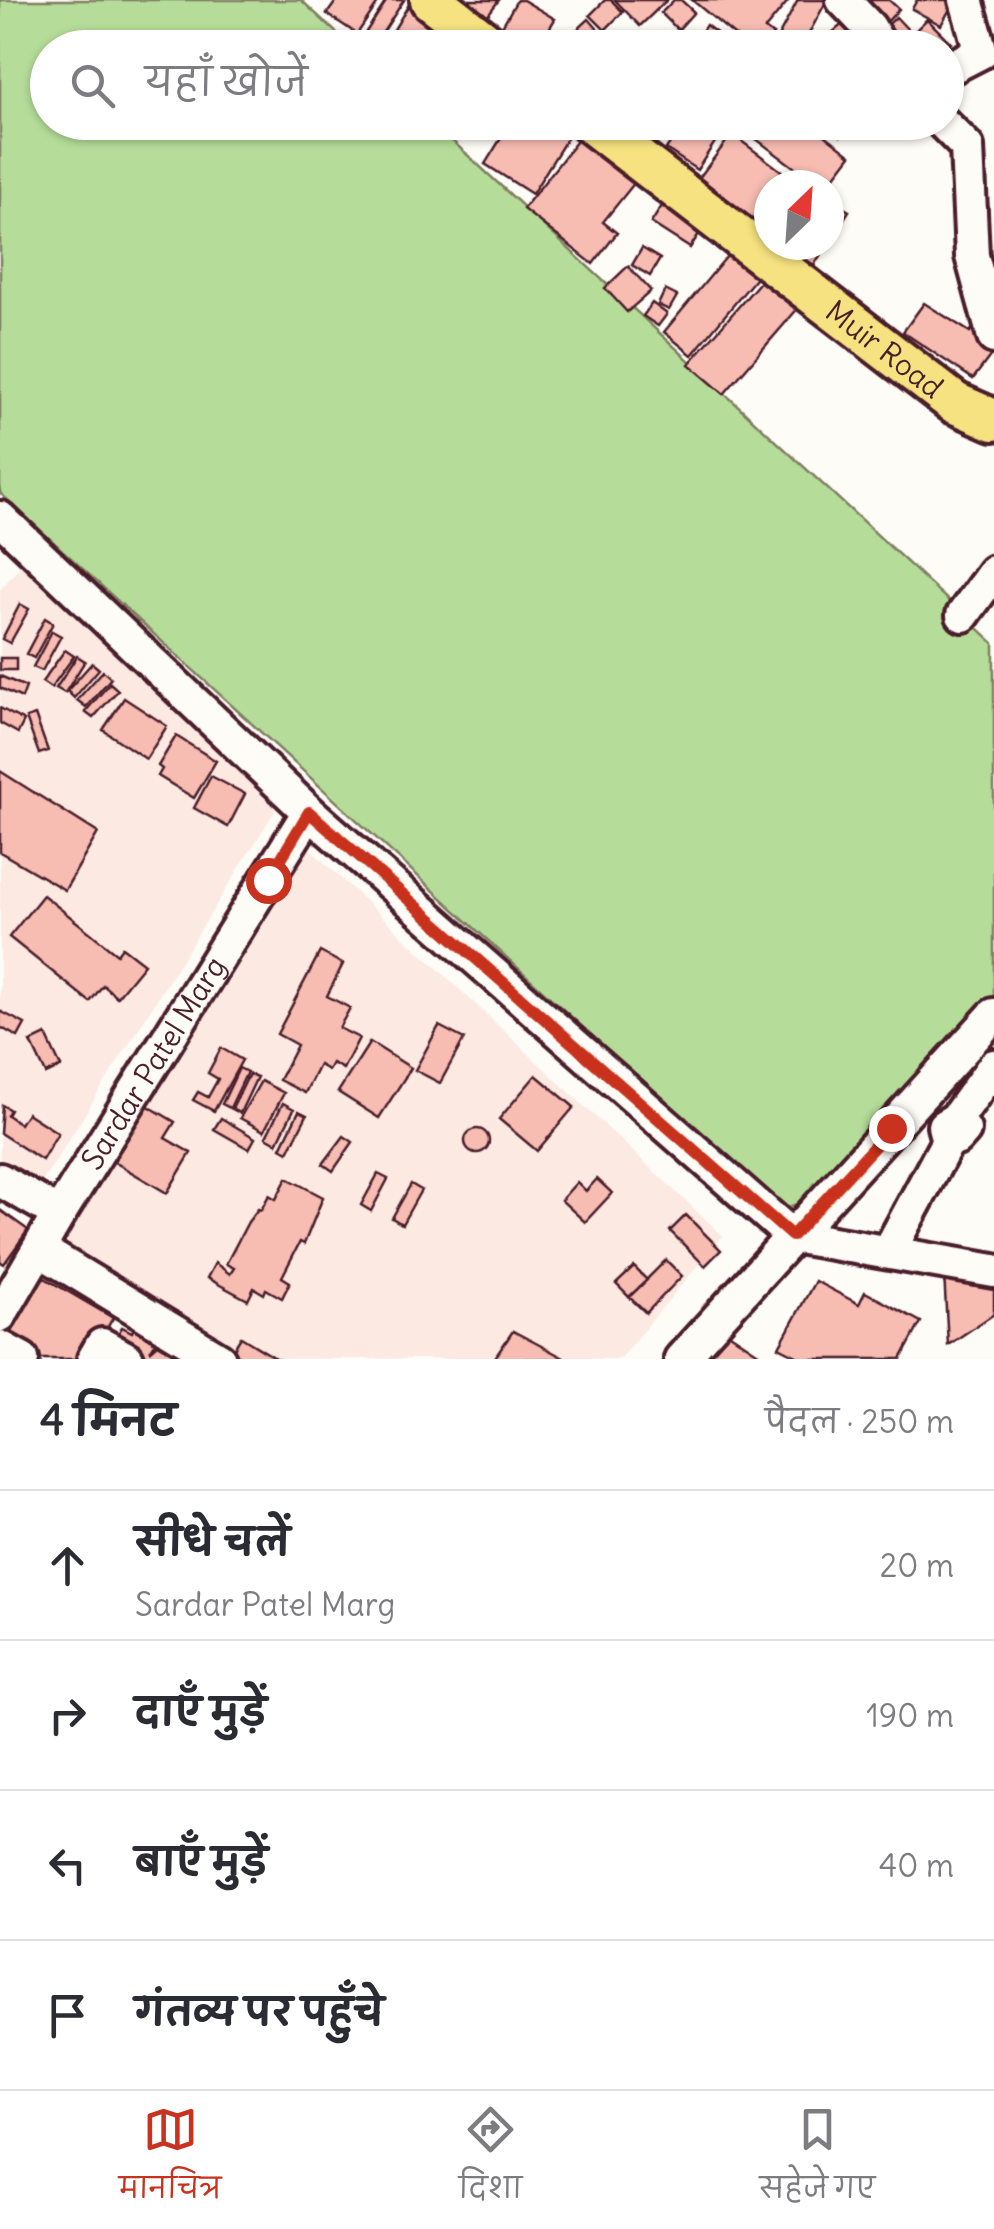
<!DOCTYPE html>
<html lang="hi">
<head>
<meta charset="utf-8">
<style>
  :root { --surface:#fff; --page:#f7f7f7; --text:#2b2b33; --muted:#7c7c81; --line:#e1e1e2; --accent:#c8321e }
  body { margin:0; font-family:Delius,"Playpen Sans Deva",sans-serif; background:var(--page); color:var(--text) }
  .compass { position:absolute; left:754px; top:170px; width:90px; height:90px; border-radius:50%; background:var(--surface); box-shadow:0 2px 8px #0004; rotate:25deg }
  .stop { position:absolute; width:30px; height:30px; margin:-22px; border:8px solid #c8321e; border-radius:50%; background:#fff }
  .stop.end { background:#c8321e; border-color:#fff; box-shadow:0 2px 10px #0008 }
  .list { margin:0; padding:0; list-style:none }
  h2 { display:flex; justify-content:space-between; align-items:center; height:130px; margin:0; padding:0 40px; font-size:42px }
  h2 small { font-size:32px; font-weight:400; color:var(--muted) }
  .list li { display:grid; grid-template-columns:65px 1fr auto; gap:30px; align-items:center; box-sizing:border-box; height:150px; padding:0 40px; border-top:2px solid var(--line) }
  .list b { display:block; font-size:38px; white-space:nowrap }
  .list p { margin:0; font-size:32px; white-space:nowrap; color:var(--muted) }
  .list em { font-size:32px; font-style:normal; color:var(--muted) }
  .icon { flex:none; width:55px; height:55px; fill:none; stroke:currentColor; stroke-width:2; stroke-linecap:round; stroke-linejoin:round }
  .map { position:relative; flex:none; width:994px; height:1359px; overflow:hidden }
  .search { position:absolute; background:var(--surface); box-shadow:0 2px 8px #0004; left:30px; right:30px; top:30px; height:110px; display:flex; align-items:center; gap:25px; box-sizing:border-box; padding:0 35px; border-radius:55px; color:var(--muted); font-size:38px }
  .sheet { height:730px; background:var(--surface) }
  nav { display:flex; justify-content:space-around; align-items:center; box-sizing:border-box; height:140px; border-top:2px solid var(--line); background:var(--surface); font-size:28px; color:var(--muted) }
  nav a { display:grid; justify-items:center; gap:5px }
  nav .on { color:var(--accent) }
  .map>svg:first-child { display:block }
  .built { fill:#fbe9e2 }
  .green { fill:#b5dd99; stroke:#807e62; stroke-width:2.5 }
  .building { fill:#f7bcb2; stroke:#4a1f2b; stroke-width:2.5 }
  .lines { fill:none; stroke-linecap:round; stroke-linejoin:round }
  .minor-casing { stroke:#4a1f2b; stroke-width:40 }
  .major-casing { stroke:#4a1f2b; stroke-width:48 }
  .minor { stroke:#fdfcf7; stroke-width:32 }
  .major { stroke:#f6e281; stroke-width:40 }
  .route { stroke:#c8321e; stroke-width:12 }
  .labels { text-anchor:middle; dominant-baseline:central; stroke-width:9; stroke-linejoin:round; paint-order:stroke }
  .street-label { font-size:30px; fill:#4a1f2b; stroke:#fdfcf7 }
</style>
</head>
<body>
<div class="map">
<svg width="994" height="1359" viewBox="0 0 994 1359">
  <rect width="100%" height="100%" fill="#fdfcf7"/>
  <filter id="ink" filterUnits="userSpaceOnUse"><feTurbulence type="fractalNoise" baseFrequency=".01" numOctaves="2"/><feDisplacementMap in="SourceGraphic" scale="20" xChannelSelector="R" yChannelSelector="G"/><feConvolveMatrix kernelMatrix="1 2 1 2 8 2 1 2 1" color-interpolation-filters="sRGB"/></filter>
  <g filter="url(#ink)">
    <g class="built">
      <path d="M21,565L205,722L271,795L275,811L36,1192L0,1169V590Z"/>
      <path d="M299,839L723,1236L619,1359H254L58,1239Z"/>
    </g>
    <path class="green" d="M0,0H301L352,47L48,48V122L433,123L994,643V998L806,1200L782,1210L0,493Z"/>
    <g class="building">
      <path d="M337,0H380L357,34L327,14Z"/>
      <path d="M387,0H404L374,46L362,38Z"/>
      <path d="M465,0H499L487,16Z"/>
      <path d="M517,0H523L555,19L538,48L501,28Z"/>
      <path d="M605,0H611L623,12L605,30L590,15Z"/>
      <path d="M615,0H667L640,26Z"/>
      <path d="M674,0H681L694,12L678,30L661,13Z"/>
      <path d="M692,0H789L765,29L773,35L763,48H734L740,40Z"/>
      <path d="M798,0H827L801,48H772Z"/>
      <path d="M852,0H889L899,9L882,27Z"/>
      <path d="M917,0H955L941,25L912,9Z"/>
      <path d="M408,6L440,26L427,48H383Z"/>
      <path d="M851,17L877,48H814Z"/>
      <path d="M896,17L912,34L927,19L951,43L946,48H885L875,37Z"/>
      <path d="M589,19L614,48H595L578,29Z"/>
      <path d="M706,25L723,38L716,48H690Z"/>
      <path d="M447,27L467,48H433Z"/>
      <path d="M448,122H477L468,136Z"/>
      <path d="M511,122L576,124L532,194L485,164Z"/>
      <path d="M684,122H728L697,170L666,149Z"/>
      <path d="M756,122H808L851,155L828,185H818L748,133Z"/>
      <path d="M830,122H859L841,136Z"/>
      <path d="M584,132L640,176L603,222L617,233L593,264L523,209Z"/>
      <path d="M732,134L800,185H769V231L699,178Z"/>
      <path d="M829,199L849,211L829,242Z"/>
      <path d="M665,201L704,226L690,248L651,223Z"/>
      <path d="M784,245H827L814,265Z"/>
      <path d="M642,248L660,259L650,276L632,265Z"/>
      <path d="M732,250L760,273L692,355L664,332Z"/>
      <path d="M628,266L651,291L627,312L605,288Z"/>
      <path d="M765,276L800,306L724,394L689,364Z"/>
      <path d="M665,290L677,296L669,310L658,305Z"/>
      <path d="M652,303L667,314L658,326L643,316Z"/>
      <path d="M924,303L970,332L985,312L994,351L973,379L903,332Z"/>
      <path d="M20,604L29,609L10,643L2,639Z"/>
      <path d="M45,618L53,623L34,658L26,654Z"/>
      <path d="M52,631L61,636L42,671L33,667Z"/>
      <path d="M65,650L74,656L51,688L42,682Z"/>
      <path d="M77,656L85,661L65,693L56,688Z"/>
      <rect x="0" y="658" width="16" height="12"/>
      <path d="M92,663L99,669L74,698L67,691Z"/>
      <path d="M103,671L111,678L86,707L77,700Z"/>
      <path d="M0,676L26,687L22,698L0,688Z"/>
      <path d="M110,683L118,690L93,718L85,712Z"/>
      <path d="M124,698L167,726L146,759L103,730Z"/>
      <path d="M0,708L24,721L18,733L0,723Z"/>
      <path d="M35,715L48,751L39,754L26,718Z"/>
      <path d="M176,736L216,761L194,798L158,776L162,769L158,766Z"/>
      <path d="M0,771L98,833L65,890L0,852Z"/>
      <path d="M211,776L245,794L228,827L194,808Z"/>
      <path d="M43,895L117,954L122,947L144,964L117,997L103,985L90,1002L9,937Z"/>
      <path d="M320,952L343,964L327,996L350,1008L339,1028L359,1038L343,1069L332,1063L328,1070L319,1065L305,1093L279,1080L297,1045L277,1034Z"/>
      <path d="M0,1011L25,1024L18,1037L0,1027Z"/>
      <path d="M439,1026L464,1039L440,1083L415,1070Z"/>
      <path d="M46,1035L61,1067L46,1074L31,1042Z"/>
      <path d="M370,1042L411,1068L379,1118L338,1092Z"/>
      <path d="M221,1048L242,1060L214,1111L193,1100L198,1092L208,1097L218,1079L208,1073Z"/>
      <path d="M239,1068L247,1072L230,1108L222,1104Z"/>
      <path d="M249,1074L257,1077L240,1113L232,1109Z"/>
      <path d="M536,1075L574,1107L537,1151L499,1119Z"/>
      <path d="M261,1081L284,1093L264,1131L240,1118Z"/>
      <path d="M283,1103L294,1109L277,1143L266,1137Z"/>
      <path d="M145,1104L175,1122L165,1138L191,1153L167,1193L111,1160Z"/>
      <path d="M2,1105L10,1110L7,1115L20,1124L27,1113L58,1133L42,1160L0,1133Z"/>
      <path d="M299,1111L307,1115L288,1152L281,1148Z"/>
      <path d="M221,1118L255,1138L249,1149L214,1129Z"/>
      <circle cx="477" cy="1141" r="12"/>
      <path d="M344,1136L353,1142L333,1171L323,1164Z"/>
      <path d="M378,1174L388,1179L371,1211L361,1205Z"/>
      <path d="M287,1178L323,1197L304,1244L300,1242L282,1277L290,1282L282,1298L266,1289L264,1294L254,1288L248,1300L207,1278L215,1263L230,1274L234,1268L226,1264L248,1222L258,1209L261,1210L269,1195L276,1199Z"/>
      <path d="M597,1179L612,1193L585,1222L561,1200L577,1182L586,1191Z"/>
      <path d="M411,1184L421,1190L402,1224L392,1218Z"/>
      <path d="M0,1210L28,1230L4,1264L0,1261Z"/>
      <path d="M686,1215L721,1250L705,1266L670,1231Z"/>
      <path d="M666,1260L682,1276L646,1313L629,1297Z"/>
      <path d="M634,1267L647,1280L629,1297L616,1284Z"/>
      <path d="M944,1273L994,1285V1314L948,1345Z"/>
      <path d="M43,1277L113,1318L89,1359H29L4,1345Z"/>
      <path d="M815,1281L859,1304L865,1292L921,1322L901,1359H803L779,1347Z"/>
      <path d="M137,1322L160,1335L150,1351L158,1344L167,1349L170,1344L188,1354L185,1359H130L110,1348L122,1327L132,1332Z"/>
      <path d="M721,1328L760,1354L756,1359H693Z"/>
      <path d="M513,1331L566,1359H494Z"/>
      <path d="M241,1337L277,1359L228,1358Z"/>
    </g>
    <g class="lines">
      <defs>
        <g id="minor">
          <path d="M843,0L869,27L881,48"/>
          <path d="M946,70L981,52L966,0"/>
          <path d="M942,122L967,147L972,256L994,337"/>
          <path d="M0,518L309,812L792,1236L994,1271"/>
          <path d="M963,615L994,572"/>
          <path d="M956,1119L994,1066"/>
          <path d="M0,1180L59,1214"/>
          <path d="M40,1250L219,1359"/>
          <path d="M889,1251L948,1141L956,1139L964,1130L956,1119L944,1126L948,1141"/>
          <path id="s1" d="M0,1315L59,1214L309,812"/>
          <path d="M0,1347L22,1359"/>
          <path d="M94,1359L102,1345L127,1359"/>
          <path d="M681,1359L994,1015"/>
        </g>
        <g id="major">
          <path d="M431,0L493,48"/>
          <path id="s2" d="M590,122L955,403L994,420"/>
        </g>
      </defs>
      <use href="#minor" class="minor-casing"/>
      <use href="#major" class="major-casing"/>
      <use href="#minor" class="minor"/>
      <use href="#major" class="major"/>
    </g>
  </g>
  <g class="lines" filter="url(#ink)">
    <path class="route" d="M268,880L309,812L792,1236L891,1128"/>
  </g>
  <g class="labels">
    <g class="street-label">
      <text stroke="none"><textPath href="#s2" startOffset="372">Muir Road</textPath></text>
      <text stroke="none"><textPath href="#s1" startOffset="295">Sardar Patel Marg</textPath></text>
    </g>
  </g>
</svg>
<svg class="compass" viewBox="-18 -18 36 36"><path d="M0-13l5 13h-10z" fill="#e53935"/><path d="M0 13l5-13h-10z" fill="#7c7c81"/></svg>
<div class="stop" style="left:268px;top:880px"></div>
<div class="stop end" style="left:891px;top:1128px"></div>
<div class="search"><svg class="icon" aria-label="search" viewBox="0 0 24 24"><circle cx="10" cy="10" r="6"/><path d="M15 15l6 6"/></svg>यहाँ खोजें</div>
</div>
<section class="sheet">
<h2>4 मिनट<small>पैदल · 250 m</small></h2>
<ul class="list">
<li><svg class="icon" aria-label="ahead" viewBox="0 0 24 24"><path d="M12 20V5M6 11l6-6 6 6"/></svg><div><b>सीधे चलें</b><p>Sardar Patel Marg</p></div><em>20 m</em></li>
<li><svg class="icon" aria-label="right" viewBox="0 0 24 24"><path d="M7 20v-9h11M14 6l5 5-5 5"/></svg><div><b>दाएँ मुड़ें</b></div><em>190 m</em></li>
<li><svg class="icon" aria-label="left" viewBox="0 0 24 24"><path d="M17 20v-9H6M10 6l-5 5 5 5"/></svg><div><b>बाएँ मुड़ें</b></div><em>40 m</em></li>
<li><svg class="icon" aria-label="arrive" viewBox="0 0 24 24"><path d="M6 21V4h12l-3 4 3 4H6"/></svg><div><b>गंतव्य पर पहुँचे</b></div></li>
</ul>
</section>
<nav>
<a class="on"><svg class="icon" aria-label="map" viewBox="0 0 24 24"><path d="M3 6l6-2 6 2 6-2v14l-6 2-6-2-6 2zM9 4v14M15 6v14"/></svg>मानचित्र</a>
<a><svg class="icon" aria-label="directions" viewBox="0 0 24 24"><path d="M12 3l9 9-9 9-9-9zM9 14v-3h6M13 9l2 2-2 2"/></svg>दिशा</a>
<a><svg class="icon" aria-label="saved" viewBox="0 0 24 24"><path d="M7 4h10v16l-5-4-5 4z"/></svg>सहेजे गए</a>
</nav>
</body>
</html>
